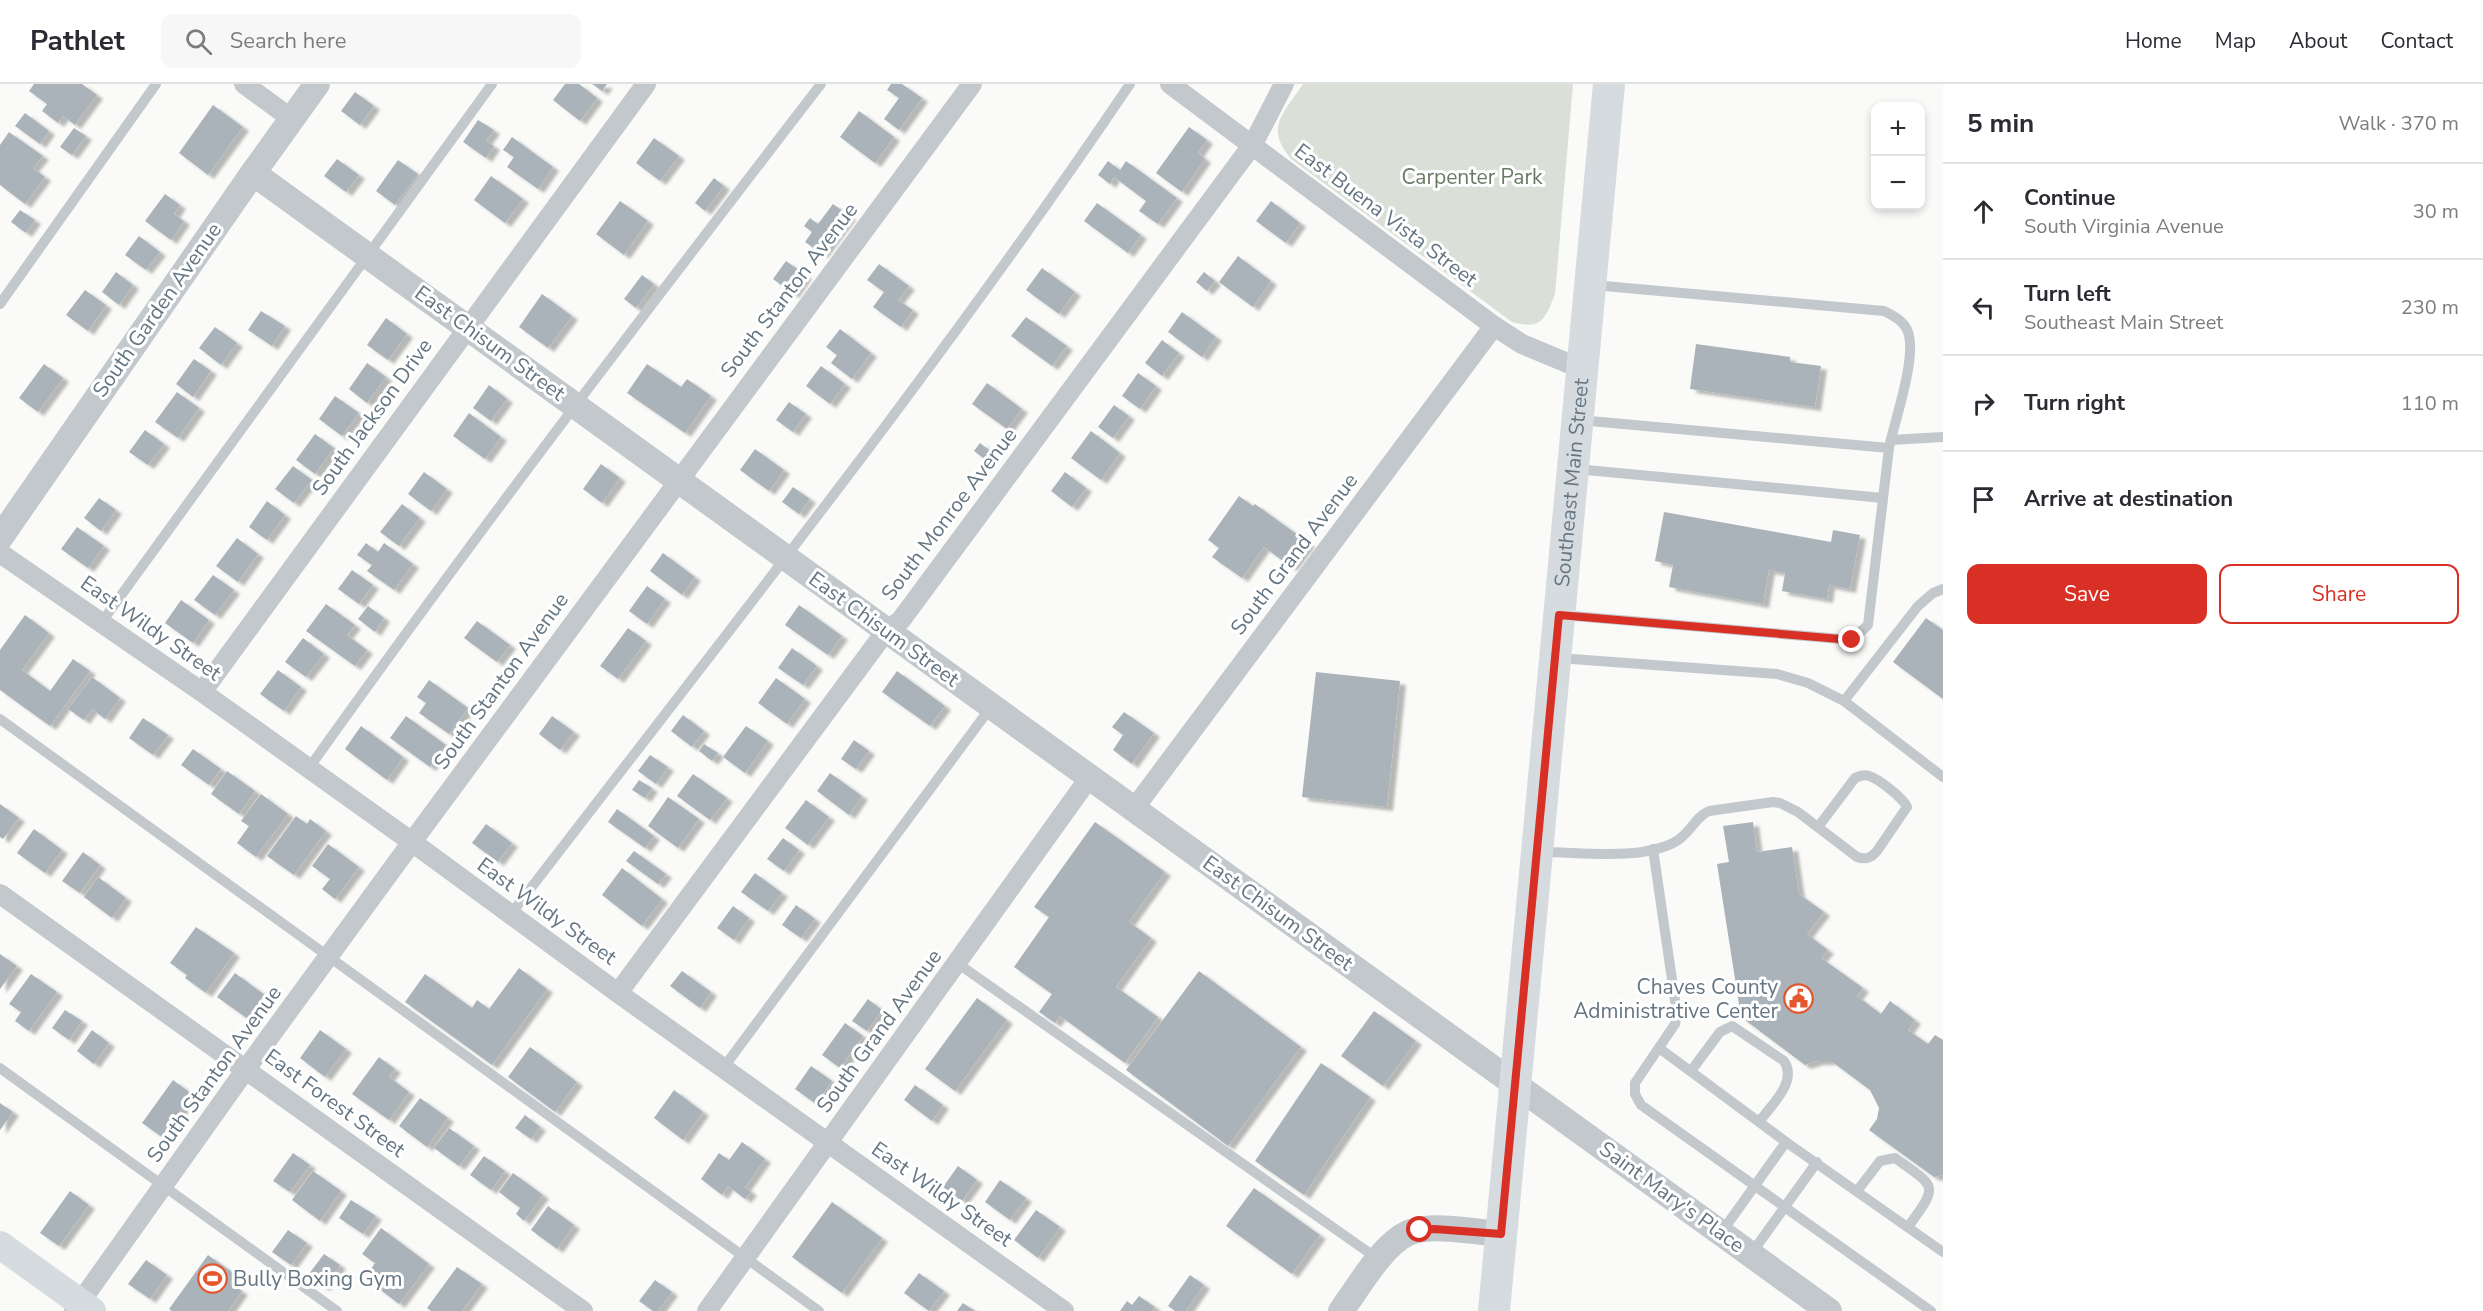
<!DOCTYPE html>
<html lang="en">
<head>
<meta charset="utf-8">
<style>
  :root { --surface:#fff; --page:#f7f7f7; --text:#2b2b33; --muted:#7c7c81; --line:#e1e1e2; --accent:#d93025 }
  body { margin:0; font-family:"Nunito Sans",sans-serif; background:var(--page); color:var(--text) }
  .controls { position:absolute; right:18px; top:18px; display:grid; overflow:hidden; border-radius:12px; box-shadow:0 3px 9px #0003 }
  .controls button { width:54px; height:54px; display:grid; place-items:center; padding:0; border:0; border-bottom:2px solid var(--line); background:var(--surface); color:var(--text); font:30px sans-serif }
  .stop { position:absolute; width:18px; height:18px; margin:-14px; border:4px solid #d93025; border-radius:50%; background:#fff }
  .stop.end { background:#d93025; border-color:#fff; box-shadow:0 2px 6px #0008 }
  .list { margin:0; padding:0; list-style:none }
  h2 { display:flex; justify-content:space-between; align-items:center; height:78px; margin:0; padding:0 24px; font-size:26px }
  h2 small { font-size:20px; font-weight:400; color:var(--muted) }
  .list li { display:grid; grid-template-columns:39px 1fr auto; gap:18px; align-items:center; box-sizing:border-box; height:96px; padding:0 24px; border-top:2px solid var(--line) }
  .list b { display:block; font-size:22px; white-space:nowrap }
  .list p { margin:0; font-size:20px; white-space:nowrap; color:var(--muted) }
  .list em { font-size:20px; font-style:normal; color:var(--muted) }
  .actions { display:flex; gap:12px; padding:18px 24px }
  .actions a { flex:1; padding:14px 0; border:2px solid var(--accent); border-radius:12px; text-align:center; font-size:21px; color:var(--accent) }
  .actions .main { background:var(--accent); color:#fff }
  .icon { flex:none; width:33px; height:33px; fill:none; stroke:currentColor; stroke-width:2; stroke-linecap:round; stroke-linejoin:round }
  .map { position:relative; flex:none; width:1943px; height:1227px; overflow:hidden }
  header { display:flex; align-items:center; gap:36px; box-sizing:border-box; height:84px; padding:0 30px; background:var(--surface); border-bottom:2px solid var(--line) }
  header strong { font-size:28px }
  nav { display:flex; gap:33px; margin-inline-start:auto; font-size:21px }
  .search { width:420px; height:54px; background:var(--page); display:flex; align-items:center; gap:15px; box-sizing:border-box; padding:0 21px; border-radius:12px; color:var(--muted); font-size:22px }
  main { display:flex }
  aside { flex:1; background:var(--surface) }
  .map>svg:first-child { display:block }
  .green { fill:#dadfd7 }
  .building { fill:#aab3b9; filter:url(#shadow) }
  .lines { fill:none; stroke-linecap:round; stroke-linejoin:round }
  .service { stroke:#c3c8cc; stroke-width:10 }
  .minor { stroke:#c3c8cc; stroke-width:20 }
  .tertiary { stroke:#c3c8cc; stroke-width:26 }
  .secondary { stroke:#d6dbdf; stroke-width:28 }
  .primary { stroke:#d6dbdf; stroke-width:32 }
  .route { stroke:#d93025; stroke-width:8 }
  .labels { text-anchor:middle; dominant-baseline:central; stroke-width:6; stroke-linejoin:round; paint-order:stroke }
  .park-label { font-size:21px; fill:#687a64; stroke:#fff }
  .street-label { font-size:21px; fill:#657683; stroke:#fff }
  .poi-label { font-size:21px; fill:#657683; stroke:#fff; text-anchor:end }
</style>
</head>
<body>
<header>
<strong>Pathlet</strong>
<div class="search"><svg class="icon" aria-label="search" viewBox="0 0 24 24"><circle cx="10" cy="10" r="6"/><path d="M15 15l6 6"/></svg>Search here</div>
<nav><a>Home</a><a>Map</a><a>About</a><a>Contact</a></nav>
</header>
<main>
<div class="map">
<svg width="1943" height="1227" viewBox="0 0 1943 1227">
  <defs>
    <filter id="shadow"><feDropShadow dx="6" dy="4" stdDeviation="1.5" flood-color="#0004"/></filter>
  </defs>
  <rect width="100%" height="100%" fill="#fafaf8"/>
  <path class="green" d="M1303,0H1573L1555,210C1545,236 1541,246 1512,238L1291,75C1264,43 1284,29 1303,0Z"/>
  <g class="building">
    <path d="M34,0H82L97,11L75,41L63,32L58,39L42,27L47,20L29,7Z"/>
    <path d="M565,0H579L597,14L580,37L553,16Z"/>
    <path d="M592,0H607L602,7Z"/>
    <path d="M891,0H902L922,14L899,46L884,35L899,14L887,6Z"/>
    <path d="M355,8L374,22L360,41L341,27Z"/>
    <path d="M213,21L243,43L208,91L179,69Z"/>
    <path d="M859,27L894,53L875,79L840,53Z"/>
    <path d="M25,29L49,47L40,60L15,42Z"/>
    <path d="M478,36L494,46L486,57L494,62L486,74L463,58Z"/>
    <path d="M1189,43L1207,56L1198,69L1205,75L1182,108L1156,89Z"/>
    <path d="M74,44L86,52L72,71L60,63Z"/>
    <path d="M9,48L43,72L33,84L45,93L25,120L0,101V61Z"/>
    <path d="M512,53L553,83L538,105L507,83L514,73L503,66Z"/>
    <path d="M654,54L679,72L660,97L636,79Z"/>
    <path d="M337,75L359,91L346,108L324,92Z"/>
    <path d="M398,76L418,90L395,121L376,107Z"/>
    <path d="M1108,77L1120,86L1126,77L1177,114L1158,140L1139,127L1146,117L1114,93L1110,100L1098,91Z"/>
    <path d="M491,92L523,115L505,139L474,116Z"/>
    <path d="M714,94L724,102L705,127L695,119Z"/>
    <path d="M165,110L180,121L174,130L184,137L171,156L145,137Z"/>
    <path d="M620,117L648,137L624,171L596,150Z"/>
    <path d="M1271,117L1300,139L1286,159L1256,137Z"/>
    <path d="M1097,119L1141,151L1128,169L1084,137Z"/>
    <path d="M833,120L850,132L822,170L805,158L812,148L804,142L810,134L818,140Z"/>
    <path d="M20,126L35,136L26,149L11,138Z"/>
    <path d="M139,152L160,168L146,186L125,171Z"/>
    <path d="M1238,172L1271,197L1253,223L1219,198Z"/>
    <path d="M786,177L806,191L793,210L773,195Z"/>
    <path d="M879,180L909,202L898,216L913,226L901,243L873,223L884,208L867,196Z"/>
    <path d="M1042,184L1075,208L1059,230L1026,206Z"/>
    <path d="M116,188L133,201L119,221L102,208Z"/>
    <path d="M1204,188L1215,197L1207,207L1196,198Z"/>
    <path d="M642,191L654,200L636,224L624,215Z"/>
    <path d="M85,206L106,221L88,247L66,231Z"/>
    <path d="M542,210L572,232L548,264L519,243Z"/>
    <path d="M261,227L285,242L272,262L248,246Z"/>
    <path d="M1182,228L1216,253L1202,273L1168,248Z"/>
    <path d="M1026,233L1067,262L1052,282L1011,252Z"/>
    <path d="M386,234L407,250L388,276L367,261Z"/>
    <path d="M215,243L237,259L221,281L199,264Z"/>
    <path d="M840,245L871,269L852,295L831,279L837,271L826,263Z"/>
    <path d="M1162,256L1179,269L1162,292L1145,279Z"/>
    <path d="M1696,260L1790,273V278L1821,282L1815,323L1690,305Z"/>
    <path d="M194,275L211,287L193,313L176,300Z"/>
    <path d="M367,279L386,293L367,319L349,305Z"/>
    <path d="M44,280L63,294L38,328L19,314Z"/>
    <path d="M647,280L681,303L687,295L711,312L685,349L627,309Z"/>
    <path d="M821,282L845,300L830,320L806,302Z"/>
    <path d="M1138,289L1156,302L1140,325L1122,312Z"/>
    <path d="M987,299L1022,325L1007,345L972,320Z"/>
    <path d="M489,301L507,315L491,337L473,324Z"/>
    <path d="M177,308L199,324L178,354L155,338Z"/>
    <path d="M335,312L359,329L342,352L319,335Z"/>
    <path d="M789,318L806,330L793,348L776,336Z"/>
    <path d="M1114,321L1129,332L1113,354L1098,343Z"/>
    <path d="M469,329L501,353L485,375L453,352Z"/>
    <path d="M145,346L164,360L148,381L129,368Z"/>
    <path d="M1091,347L1120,369L1101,396L1071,374Z"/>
    <path d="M315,350L334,364L315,390L296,376Z"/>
    <path d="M980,359L993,369L987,377L974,367Z"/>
    <path d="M755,365L784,386L769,407L740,386Z"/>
    <path d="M601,380L620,394L602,419L583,405Z"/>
    <path d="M293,382L312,396L294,419L275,405Z"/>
    <path d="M424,388L447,405L431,427L408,410Z"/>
    <path d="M1065,388L1086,404L1072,423L1051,407Z"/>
    <path d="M793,403L810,415L799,430L782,418Z"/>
    <path d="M1239,412L1253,422L1255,420L1309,459L1291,483L1264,463L1242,494L1212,473L1219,464L1208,456Z"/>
    <path d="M99,414L116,426L101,447L84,434Z"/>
    <path d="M267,417L285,431L267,456L249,443Z"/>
    <path d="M402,420L420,434L399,462L380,448Z"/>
    <path d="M1664,428L1831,458L1833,446L1860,451L1850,505L1829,501L1827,515L1782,507L1785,489L1769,486L1763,520L1669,503L1673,481L1655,477Z"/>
    <path d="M77,443L104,462L88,484L61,465Z"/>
    <path d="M237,454L258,470L238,498L216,482Z"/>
    <path d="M366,459L378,468L384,459L413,480L394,506L367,487L372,481L357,471Z"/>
    <path d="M663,469L695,493L682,511L650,487Z"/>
    <path d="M352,486L373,501L359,520L338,505Z"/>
    <path d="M213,491L234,506L215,531L194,516Z"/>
    <path d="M647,502L665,515L647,540L629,527Z"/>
    <path d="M181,516L209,536L193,559L165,539Z"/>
    <path d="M326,520L355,541L347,551L367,566L355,582L306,547Z"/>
    <path d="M799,521L842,552L828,571L785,541Z"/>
    <path d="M368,522L384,534L375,548L358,535Z"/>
    <path d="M25,531L49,549L22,586L50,607L73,575L90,587L50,642L0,606V566Z"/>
    <path d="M1926,534L1943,546V615L1893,578Z"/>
    <path d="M477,537L510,561L497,578L464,554Z"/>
    <path d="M628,544L646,557L618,595L600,582Z"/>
    <path d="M303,554L324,570L306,593L285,578Z"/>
    <path d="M792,564L817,582L803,601L778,584Z"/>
    <path d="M278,586L301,603L284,627L260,610Z"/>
    <path d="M897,587L945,622L930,642L882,608Z"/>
    <path d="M1316,588L1400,597L1387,723L1302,713Z"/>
    <path d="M92,593L120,614L105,635L92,625L84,636L68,625Z"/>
    <path d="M776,594L805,615L787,640L758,619Z"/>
    <path d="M429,596L468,624L449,650L419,629L426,619L417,613Z"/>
    <path d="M1124,628L1154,649L1132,680L1113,666L1123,651L1112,643Z"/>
    <path d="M683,631L704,647L692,663L671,647Z"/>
    <path d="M406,632L446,661L430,683L390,654Z"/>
    <path d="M552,632L574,648L560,666L539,650Z"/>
    <path d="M143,634L168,651L153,671L129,654Z"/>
    <path d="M361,642L403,673L387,696L345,665Z"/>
    <path d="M746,642L768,657L745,689L723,673Z"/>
    <path d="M854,656L869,667L856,685L841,675Z"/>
    <path d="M704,660L718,669L712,677L699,667Z"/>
    <path d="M193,665L221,685L209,701L181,681Z"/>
    <path d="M650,671L668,683L656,700L638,687Z"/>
    <path d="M227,687L255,707L239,730L211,710Z"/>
    <path d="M830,689L862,712L849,731L817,707Z"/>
    <path d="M693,690L727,714L710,736L677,712Z"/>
    <path d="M639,696L652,704L645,714L632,706Z"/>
    <path d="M261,710L288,730L256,773L237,759L249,742L241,737Z"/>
    <path d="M668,713L699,735L678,764L648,742Z"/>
    <path d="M806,716L829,733L808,761L785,744Z"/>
    <path d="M0,720L19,734L3,755L0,753Z"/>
    <path d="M617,725L654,752L645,764L608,738Z"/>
    <path d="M296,732L307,740L310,735L326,747L294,791L267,772Z"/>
    <path d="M1095,738L1165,788L1129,838L1151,854L1116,903L1158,933L1125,979L1060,932L1055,939L1039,928L1052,910L1014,883L1049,833L1034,823Z"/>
    <path d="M1753,738L1757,768L1792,763L1799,810L1824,828L1807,850L1828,866L1821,874L1863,904L1857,912L1881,930L1890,917L1915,936L1908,946L1928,960L1935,951L1943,956V1091L1934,1093L1869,1046L1877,1035L1879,1024L1870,1006L1831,977H1817L1805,981L1741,933L1717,780L1729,778L1723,742Z"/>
    <path d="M486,740L512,759L498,778L472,759Z"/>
    <path d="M34,745L62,766L45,789L17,769Z"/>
    <path d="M783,754L799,766L784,787L767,775Z"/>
    <path d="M328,760L359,783L335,815L322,805L330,795L312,782Z"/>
    <path d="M634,767L666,790L658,800L626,777Z"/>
    <path d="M83,768L100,781L80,809L62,797Z"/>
    <path d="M622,784L662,815L642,842L602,811Z"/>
    <path d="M755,789L782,809L768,827L741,808Z"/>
    <path d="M98,793L126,814L112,834L84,813Z"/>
    <path d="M796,821L815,835L801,854L782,841Z"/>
    <path d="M733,822L749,834L734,856L717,844Z"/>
    <path d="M196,843L234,869L206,909L185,894L187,891L170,879Z"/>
    <path d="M0,870L17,882L0,905Z"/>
    <path d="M519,884L547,905L492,981L405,918L425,890L472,924L477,916L489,925Z"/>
    <path d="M682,887L711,908L700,924L670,902Z"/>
    <path d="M1199,887L1301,963L1228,1062L1126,986Z"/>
    <path d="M235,889L265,911L248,935L217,913Z"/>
    <path d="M31,890L57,908L29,947L15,937L21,928L9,920Z"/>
    <path d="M977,914L1007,936L955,1007L925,985Z"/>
    <path d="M868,915L882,926L867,947L852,937Z"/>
    <path d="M65,926L82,937L69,956L52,944Z"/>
    <path d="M1374,927L1416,957L1383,1002L1341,972Z"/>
    <path d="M845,939L863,952L840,984L822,971Z"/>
    <path d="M92,946L109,959L94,980L77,967Z"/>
    <path d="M320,946L346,965L325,993L300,974Z"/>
    <path d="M530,963L577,998L555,1028L508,993Z"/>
    <path d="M379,973L395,985L389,993L409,1008L389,1036L352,1010Z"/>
    <path d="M1321,979L1370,1013L1304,1111L1255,1077Z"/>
    <path d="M811,982L832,997L816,1020L795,1005Z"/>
    <path d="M173,996L192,1010L162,1053L142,1039Z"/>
    <path d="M915,1001L943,1021L932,1037L904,1016Z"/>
    <path d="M674,1006L703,1028L683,1056L654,1034Z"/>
    <path d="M420,1014L448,1034L427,1063L399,1042Z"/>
    <path d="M0,1019L13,1028L0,1046Z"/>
    <path d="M525,1031L540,1043L531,1055L515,1044Z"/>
    <path d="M449,1044L474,1062L459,1082L434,1064Z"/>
    <path d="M742,1058L765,1075L745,1103L751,1108L745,1115L728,1102L722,1111L701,1095L719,1069L729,1076Z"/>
    <path d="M293,1069L310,1081L290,1108L273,1097Z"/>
    <path d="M484,1072L505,1087L491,1106L470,1091Z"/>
    <path d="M958,1082L977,1096L962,1117L943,1103Z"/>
    <path d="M313,1087L341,1107L320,1137L292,1116Z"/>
    <path d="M513,1089L543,1111L524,1137L516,1130L520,1124L499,1108Z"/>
    <path d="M1000,1096L1026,1114L1010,1136L985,1118Z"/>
    <path d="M1254,1104L1320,1151L1292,1190L1226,1142Z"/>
    <path d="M70,1107L89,1121L59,1162L40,1149Z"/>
    <path d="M351,1116L376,1132L363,1150L339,1134Z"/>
    <path d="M832,1118L882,1154L842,1209L792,1173Z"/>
    <path d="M548,1122L574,1141L557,1165L531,1146Z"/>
    <path d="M1036,1126L1060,1143L1038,1174L1014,1156Z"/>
    <path d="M381,1144L429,1180L399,1220L365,1194L375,1179L362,1170Z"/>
    <path d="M288,1146L307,1159L291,1181L272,1168Z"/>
    <path d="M324,1170L340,1181L324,1203L308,1191Z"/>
    <path d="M208,1171L236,1191L230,1199L242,1207L228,1227H172L169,1225Z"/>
    <path d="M146,1176L167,1191L150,1215L128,1200Z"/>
    <path d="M457,1183L482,1200L462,1227H431L427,1224Z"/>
    <path d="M919,1189L944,1207L929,1227L904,1209Z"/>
    <path d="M1190,1191L1204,1201L1186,1227H1175L1168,1222Z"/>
    <path d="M655,1196L672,1208L658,1227H653L639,1217Z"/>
    <path d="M1139,1212L1155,1223L1152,1227H1120L1127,1217L1132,1221Z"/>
    <path d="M963,1219L975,1227H957Z"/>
  </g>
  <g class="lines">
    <g class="service">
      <path d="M1593,201L1884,227C1894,232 1904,237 1908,248C1917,274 1895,335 1889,364"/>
      <path d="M0,220L156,0"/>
      <path d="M1891,356L1943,353"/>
      <path d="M1576,385L1883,414"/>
      <path d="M1562,531L1852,556L1868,541L1889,364L1579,336"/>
      <path d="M101,539L492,0"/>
      <path d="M1558,574L1777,590L1808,599L1844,617L1943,693"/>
      <path d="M1844,617L1918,522L1933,509L1943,505"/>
      <path d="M0,635L819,1227"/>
      <path d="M309,684C474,452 647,226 821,0"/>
      <path d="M1653,765L1677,930L1675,940L1635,999V1010L1641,1021L1931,1227"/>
      <path d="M1541,768C1581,768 1639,777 1675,758C1690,750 1695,733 1709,727L1773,718L1780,719L1798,728L1857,773C1866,776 1871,774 1877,767L1907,723C1903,714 1879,695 1869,692C1864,690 1860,692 1855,694L1818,743"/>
      <path d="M511,830C721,556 937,286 1130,0"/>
      <path d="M957,879L1378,1175"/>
      <path d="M1659,964L1786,1058L1943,1168"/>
      <path d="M724,983L991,623"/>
      <path d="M0,984L337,1227"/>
      <path d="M1691,987L1720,948L1732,942L1784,977C1798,998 1771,1021 1759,1038"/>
      <path d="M1857,1107L1880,1077L1895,1074C1937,1104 1939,1100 1908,1143"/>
      <path d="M1721,1149L1786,1058"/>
      <path d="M1751,1170L1817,1078"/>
    </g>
    <g class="minor">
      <path d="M244,0L292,35"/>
      <path d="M1170,0L1494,242L1522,260L1582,285"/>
      <path d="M0,469L202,608L412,758L618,909L1064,1227"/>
      <path d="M202,608L646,0"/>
      <path d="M1133,726L1494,242"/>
      <path d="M0,810L583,1227"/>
      <path d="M618,909L886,547L901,536L1253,60L1284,0"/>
      <path d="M74,1227L246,985L412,758L972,0"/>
      <path d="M707,1227L1089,694"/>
    </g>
    <g class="tertiary">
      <path d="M253,89L1829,1227"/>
      <path d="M0,454L253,89L317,0"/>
      <path d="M1341,1227C1358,1204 1382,1161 1408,1149C1432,1139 1475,1148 1501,1150"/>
    </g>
    <path class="secondary" d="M0,1161L92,1227"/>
    <path class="primary" id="s1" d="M1494,1227L1609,0"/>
  </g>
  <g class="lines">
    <path class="route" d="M1420,1146L1434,1145L1501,1150L1559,531L1852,556"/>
  </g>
  <defs>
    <symbol id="civic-ring" viewBox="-11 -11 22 22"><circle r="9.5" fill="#fff" stroke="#e4572e" stroke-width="1.5"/><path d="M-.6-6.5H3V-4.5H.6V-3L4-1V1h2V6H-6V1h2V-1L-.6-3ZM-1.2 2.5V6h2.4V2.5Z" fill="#e4572e"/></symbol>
    <symbol id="stadium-ring" viewBox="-11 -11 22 22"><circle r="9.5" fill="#fff" stroke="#e4572e" stroke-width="1.5"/><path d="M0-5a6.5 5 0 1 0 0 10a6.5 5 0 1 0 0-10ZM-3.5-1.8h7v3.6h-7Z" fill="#e4572e"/></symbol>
  </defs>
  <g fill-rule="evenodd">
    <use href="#civic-ring" x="1782" y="898" width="33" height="33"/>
    <use href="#stadium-ring" x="196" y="1178" width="33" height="33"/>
  </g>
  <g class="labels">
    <g class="park-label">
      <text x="1472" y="93">Carpenter Park</text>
    </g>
    <g class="street-label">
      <text transform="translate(1386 131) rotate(37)">East Buena Vista Street</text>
      <text transform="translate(789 206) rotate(-53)">South Stanton Avenue</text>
      <text transform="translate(157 226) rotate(-55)">South Garden Avenue</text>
      <text transform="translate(490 259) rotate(36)">East Chisum Street</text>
      <text transform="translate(372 333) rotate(-54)">South Jackson Drive</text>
      <text stroke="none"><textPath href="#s1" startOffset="832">Southeast Main Street</textPath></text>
      <text transform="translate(949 430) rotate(-53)">South Monroe Avenue</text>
      <text transform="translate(1294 470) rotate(-53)">South Grand Avenue</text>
      <text transform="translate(151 544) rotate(35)">East Wildy Street</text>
      <text transform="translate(884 545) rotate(36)">East Chisum Street</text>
      <text transform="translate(501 597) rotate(-54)">South Stanton Avenue</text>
      <text transform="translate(547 827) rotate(36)">East Wildy Street</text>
      <text transform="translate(1278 829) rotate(36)">East Chisum Street</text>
      <text transform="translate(879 947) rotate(-54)">South Grand Avenue</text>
      <text transform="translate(214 990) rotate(-54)">South Stanton Avenue</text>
      <text transform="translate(335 1019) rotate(36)">East Forest Street</text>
      <text transform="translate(942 1110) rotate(35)">East Wildy Street</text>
      <text transform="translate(1672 1113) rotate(36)">Saint Mary's Place</text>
    </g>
    <g class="poi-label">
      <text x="1778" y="903">Chaves County<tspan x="1778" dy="24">Administrative Center</tspan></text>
      <text x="233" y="1195" text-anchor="start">Bully Boxing Gym</text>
    </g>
  </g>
</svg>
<div class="controls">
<button>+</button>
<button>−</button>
</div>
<div class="stop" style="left:1420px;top:1146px"></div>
<div class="stop end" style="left:1852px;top:556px"></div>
</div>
<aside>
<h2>5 min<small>Walk · 370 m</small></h2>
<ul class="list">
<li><svg class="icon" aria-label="ahead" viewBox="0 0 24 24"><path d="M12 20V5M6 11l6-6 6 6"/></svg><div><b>Continue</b><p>South Virginia Avenue</p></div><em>30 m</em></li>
<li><svg class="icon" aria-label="left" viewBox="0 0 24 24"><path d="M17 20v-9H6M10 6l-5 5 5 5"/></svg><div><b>Turn left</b><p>Southeast Main Street</p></div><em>230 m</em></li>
<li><svg class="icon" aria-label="right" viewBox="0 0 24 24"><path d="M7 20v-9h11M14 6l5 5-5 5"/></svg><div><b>Turn right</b></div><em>110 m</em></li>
<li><svg class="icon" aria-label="arrive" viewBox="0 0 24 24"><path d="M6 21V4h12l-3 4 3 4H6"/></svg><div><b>Arrive at destination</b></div></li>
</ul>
<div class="actions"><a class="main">Save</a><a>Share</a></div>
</aside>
</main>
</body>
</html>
